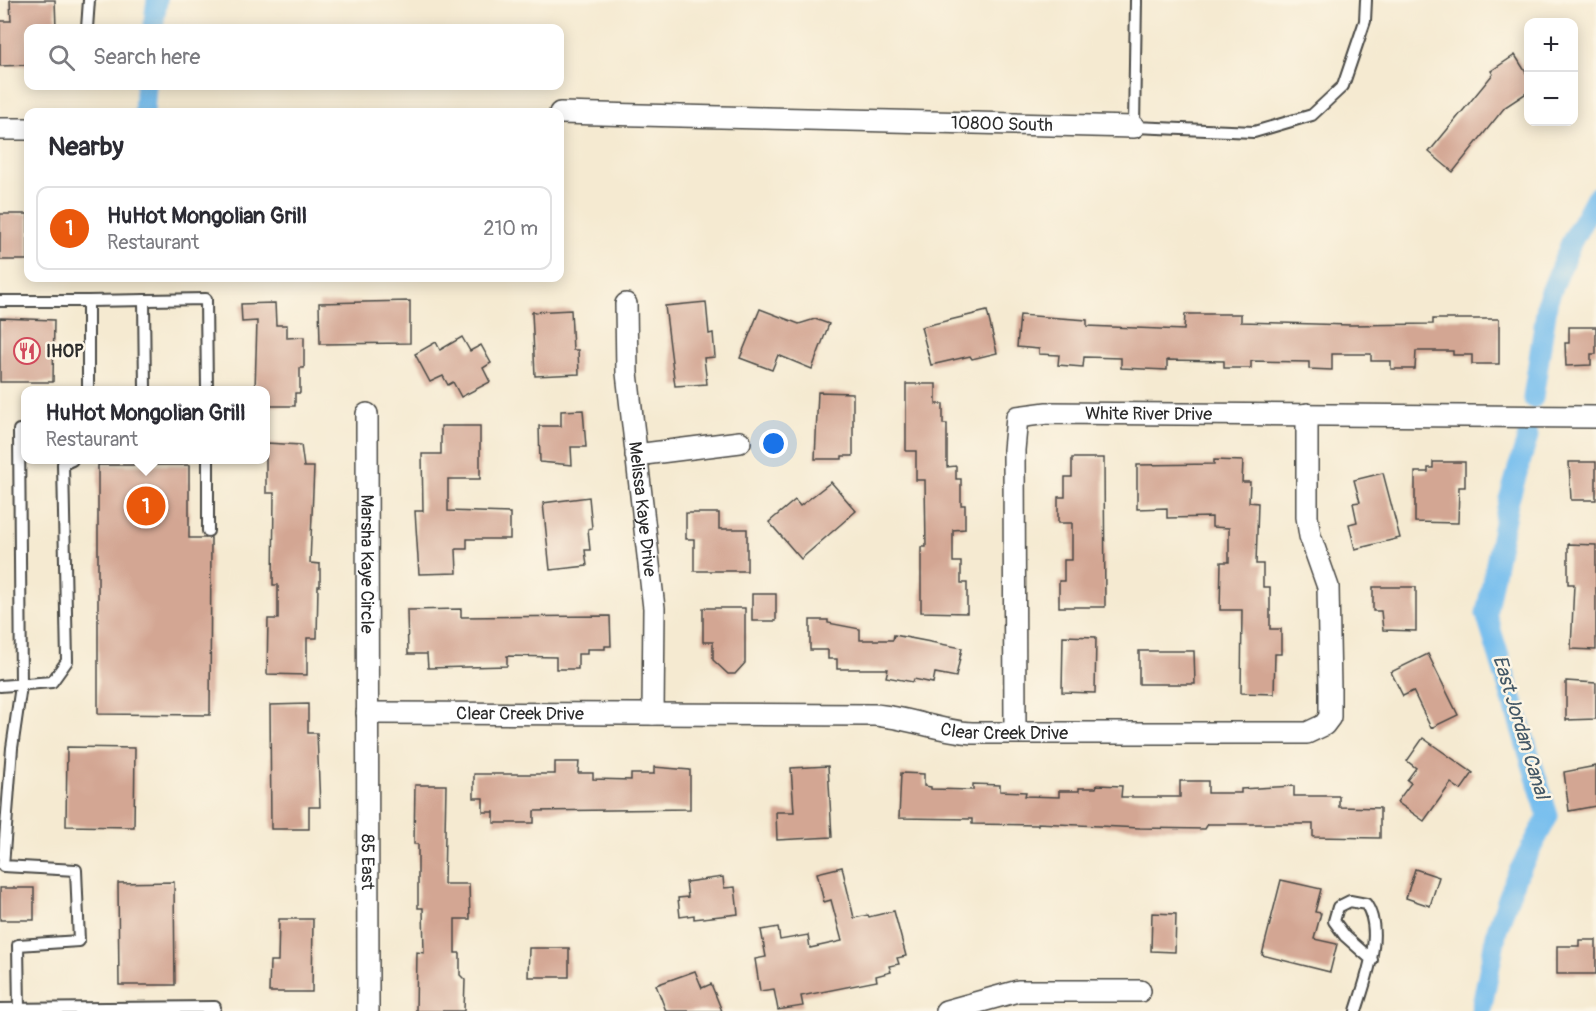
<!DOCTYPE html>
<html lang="en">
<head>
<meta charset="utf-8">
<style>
  :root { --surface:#fff; --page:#f7f7f7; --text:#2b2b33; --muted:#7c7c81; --line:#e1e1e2; --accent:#ea580c }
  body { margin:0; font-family:Pangolin,sans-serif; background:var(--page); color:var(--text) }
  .controls { position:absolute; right:18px; top:18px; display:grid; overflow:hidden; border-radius:12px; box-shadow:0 3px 15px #0003 }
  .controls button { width:54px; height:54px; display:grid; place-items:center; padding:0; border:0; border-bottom:2px solid var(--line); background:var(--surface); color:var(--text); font:30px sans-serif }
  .you { position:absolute; left:774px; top:444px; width:21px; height:21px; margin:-15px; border:4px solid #fff; border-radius:50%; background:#1a73e8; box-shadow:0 0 0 9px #1a73e833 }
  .badge { display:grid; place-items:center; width:39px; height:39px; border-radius:50%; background:var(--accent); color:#fff; font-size:20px; font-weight:700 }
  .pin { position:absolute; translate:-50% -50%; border:3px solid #fff; box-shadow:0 2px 6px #0006 }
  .popup { position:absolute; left:21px; top:386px; width:249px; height:78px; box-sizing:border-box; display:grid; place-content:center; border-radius:12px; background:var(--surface); filter:drop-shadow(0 2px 4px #0005); font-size:20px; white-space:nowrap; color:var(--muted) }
  .popup b { font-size:22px; color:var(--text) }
  .popup::after { content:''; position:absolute; left:50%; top:100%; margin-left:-12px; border:12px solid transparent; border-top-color:var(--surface) }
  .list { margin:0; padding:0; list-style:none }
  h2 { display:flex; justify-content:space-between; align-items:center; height:78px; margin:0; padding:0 24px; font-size:26px }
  h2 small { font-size:20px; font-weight:400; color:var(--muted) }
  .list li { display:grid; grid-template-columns:39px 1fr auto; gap:18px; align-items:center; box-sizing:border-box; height:84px; margin:0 12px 12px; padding:0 12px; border:2px solid var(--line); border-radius:12px }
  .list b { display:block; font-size:22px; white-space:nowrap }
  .list p { margin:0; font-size:20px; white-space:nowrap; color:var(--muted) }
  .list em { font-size:20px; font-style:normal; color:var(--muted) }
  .icon { flex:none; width:33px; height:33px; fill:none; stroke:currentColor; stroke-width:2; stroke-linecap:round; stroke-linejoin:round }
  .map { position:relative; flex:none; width:1596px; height:1011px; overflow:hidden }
  .search { position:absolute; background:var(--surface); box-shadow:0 3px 15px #0003; left:24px; top:24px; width:540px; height:66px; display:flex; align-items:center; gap:15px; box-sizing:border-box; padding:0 21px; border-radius:12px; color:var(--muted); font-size:22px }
  .panel { position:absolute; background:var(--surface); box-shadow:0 3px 15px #0003; left:24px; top:108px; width:540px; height:174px; border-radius:12px }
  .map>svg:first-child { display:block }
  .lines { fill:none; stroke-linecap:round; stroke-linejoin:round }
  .canal { stroke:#76beee; stroke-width:21 }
  .building { fill:#d3a693 }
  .service-casing { stroke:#494844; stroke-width:14 }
  .minor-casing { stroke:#494844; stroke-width:24 }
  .service { stroke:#fff; stroke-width:10 }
  .minor { stroke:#fff; stroke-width:21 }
  .labels { text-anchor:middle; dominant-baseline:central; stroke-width:5; stroke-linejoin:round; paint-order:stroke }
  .street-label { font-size:18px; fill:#2b2b2b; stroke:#fcf5e5 }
  .poi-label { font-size:18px; font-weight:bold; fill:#2b2b2b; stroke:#fcf5e5; text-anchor:start }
  .water-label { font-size:20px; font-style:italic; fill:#425766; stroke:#fcf5e5 }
</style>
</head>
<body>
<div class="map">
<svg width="1596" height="1011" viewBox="0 0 1596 1011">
  <rect width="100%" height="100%" fill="#fcf5e5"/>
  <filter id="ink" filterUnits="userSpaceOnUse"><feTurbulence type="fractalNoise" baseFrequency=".0167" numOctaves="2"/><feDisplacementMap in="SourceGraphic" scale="12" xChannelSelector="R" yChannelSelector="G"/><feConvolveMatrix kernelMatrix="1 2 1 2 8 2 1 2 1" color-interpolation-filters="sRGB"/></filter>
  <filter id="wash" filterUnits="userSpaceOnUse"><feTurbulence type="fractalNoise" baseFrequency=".008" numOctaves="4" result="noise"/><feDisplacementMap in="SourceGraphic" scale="24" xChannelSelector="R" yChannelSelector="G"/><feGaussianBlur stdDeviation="1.35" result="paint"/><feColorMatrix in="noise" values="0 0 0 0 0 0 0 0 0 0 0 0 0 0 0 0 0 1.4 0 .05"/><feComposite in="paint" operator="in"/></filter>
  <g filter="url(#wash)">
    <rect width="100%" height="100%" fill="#f5ead1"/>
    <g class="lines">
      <g class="canal">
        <path d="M153,28L157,0"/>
        <path d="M144,112L146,86"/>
        <path d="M1533,398L1548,299L1571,243L1596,197"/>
        <path d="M1481,1011L1497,930L1515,879L1548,816L1486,614L1508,503L1528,436"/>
      </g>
    </g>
    <g id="blocks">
      <g class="building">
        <path d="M10,0H55L56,28H28V65L0,66V21H11Z"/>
        <path d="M1515,55L1528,76V92L1505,107L1453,172L1429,152L1493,74L1491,71Z"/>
        <rect x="0" y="214" width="28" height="46"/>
        <path d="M410,301V343L320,344L319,303Z"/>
        <path d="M706,302L709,334L713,333L715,357L704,358L707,384L675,386L665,306Z"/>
        <path d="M275,303L276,325H287V338L304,337V368H300V393H295V406H266V390H255L257,321L242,322L241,304Z"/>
        <path d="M760,309L799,324L815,319L829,324L812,369L778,355L772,370L740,358Z"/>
        <path d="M571,310L573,350H578L579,374L535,376L532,312Z"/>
        <path d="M987,311L997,353L972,359L970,356L931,365L921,327Z"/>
        <path d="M1185,314H1241V322L1350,325L1433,324V319H1499V364H1472V355H1453V351H1416L1415,369H1391V361H1371V354H1332V370L1309,369V362L1251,361V368H1224V361L1167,360V370L1121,368V358L1084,357L1083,367L1058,365L1059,355L1039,354V349L1017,347L1020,315L1087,320V326L1184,330Z"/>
        <path d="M0,318L54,320L53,382H0Z"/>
        <path d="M1569,327H1596V354H1591V365L1566,366L1565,343H1569Z"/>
        <path d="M462,337L470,351L481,345L491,363L483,368L490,382L461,397L453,382L448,385L443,376L430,382L415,354L436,342L440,350Z"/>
        <path d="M906,384H936V404H943V424H947V467L956,466V479H961V505H965V529L953,530V562H961V583H967V613L921,612V547H926L925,480H916V451H906Z"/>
        <path d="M818,392L853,393V456H842V459H815Z"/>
        <path d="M583,410L586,447H571L572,465L540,462L539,426H561V411Z"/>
        <path d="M441,426H480V479H448V511L510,513V539H467V549H456L457,573L419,574L415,511H423L422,454H441Z"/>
        <path d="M266,443L301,445L304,467H314L310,563L320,564V586H318L317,638H307V675L267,674L268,619H278V585H273L274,493H266Z"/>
        <path d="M1072,458H1104L1105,607H1059V581H1064V560H1072V523H1058V497H1065V477H1072Z"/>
        <path d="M1214,460L1243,461L1242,482H1250L1249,502L1258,503L1256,564H1263V587H1270V629H1281V654H1275L1274,694L1241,693L1242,610H1220L1221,562H1229V528L1212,527V517L1167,518V508L1137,509V465L1214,464Z"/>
        <path d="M1433,462H1465V487H1459L1458,523L1415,522V472H1428V468H1433Z"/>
        <path d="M1569,462H1596V500H1571Z"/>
        <path d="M98,465H189V538H211L210,715L98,714Z"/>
        <path d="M1383,473L1400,538L1355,549L1349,524L1357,522L1353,503L1360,502L1354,480Z"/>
        <path d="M831,482L856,511L801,559L769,522L795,500L800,506Z"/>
        <path d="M589,497L592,528L588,529L590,550H585L587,566L550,570L543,503Z"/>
        <path d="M686,513H719V529H747V571H694V539H686Z"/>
        <path d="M1568,544L1596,545V650L1571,649L1574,584H1568Z"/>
        <path d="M1373,587H1416V631L1383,630L1381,611H1373Z"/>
        <rect x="752" y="594" width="24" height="27"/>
        <path d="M703,608H745V663L735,674H728L713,660V642H703Z"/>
        <path d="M461,609V617L610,616L611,646H605V649H587V654H578V669H556V657L507,656V666L428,668L427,654H408L407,610Z"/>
        <path d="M810,620H828V623L860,629V640H893L894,635L962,648L956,677L935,673L933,683L914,679L913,682L886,677L888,669H837V659H828V650H810Z"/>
        <path d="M1063,636L1096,637L1095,693L1062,692Z"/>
        <path d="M1139,651H1194L1195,684H1139Z"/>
        <path d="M1428,654L1458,715L1431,728L1413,691L1403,696L1391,672Z"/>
        <path d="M1566,681L1596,683V719L1566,720Z"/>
        <path d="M308,704V733H317L320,807H309V829H271L270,705Z"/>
        <path d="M1423,738L1473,773L1461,790L1451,783L1424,821L1397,802L1411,783L1407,780L1416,768L1407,761Z"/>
        <path d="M67,747L135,748L134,827L66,826Z"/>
        <path d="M555,762H579L578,773H593V779L631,780V774H654V767L690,770V809L534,811V823H494V812H483V798H474V774H555Z"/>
        <path d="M828,766L832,837L777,840L776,812H794L791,768Z"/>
        <path d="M1596,766V806L1569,811L1564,772Z"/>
        <path d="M901,773L924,774V786L931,787V789L973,790V784L1000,785V791L1026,792L1025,796L1059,797V791H1079V788H1096L1097,785L1122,786L1121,797H1180V781H1208V793H1241V789L1294,786V796H1339V807L1380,808V838L1313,837V824H1208L1205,829L1140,828L1038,823V825L972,824V819L899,818Z"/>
        <path d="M415,785H446L444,884H469L470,919H455V953H460V975L465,980L464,1011H416L417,952L424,953L423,908H418V844H414Z"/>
        <path d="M842,867L854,918L868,915L869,917L894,911L906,956L897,958L899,964L889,966L891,972L876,976L877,981L801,996L803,1006L778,1010L774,989L760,991L755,959L766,957L761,930L778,927L780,940L808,935L810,948L842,941L831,900L824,902L817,873Z"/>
        <path d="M1415,869L1439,877L1430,906L1406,898Z"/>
        <path d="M723,877L724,888L735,887L738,914L694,919V915L680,917L678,898L688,897L686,882Z"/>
        <path d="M1281,880L1321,889L1315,912L1321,913L1314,939L1337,944L1330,972L1262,955Z"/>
        <path d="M174,882L175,985H119L118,883Z"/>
        <rect x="0" y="888" width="34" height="32"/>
        <path d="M1152,913L1176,914L1175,952L1151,951Z"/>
        <path d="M279,919H313L312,992H269L270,961H278Z"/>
        <path d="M1579,940H1596V974H1557V946H1579Z"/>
        <path d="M529,948H569V977H528Z"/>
        <path d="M695,971L702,988L711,984L722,1011H666L656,985Z"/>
      </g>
    </g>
  </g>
  <g filter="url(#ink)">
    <use href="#blocks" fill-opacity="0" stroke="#494844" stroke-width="1.5"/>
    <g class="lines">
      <defs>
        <g id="service">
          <path d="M1136,0L1134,127L1254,132L1312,115L1343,86L1365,21L1366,0"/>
          <path d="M87,28L89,0"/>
          <path d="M144,300L145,390"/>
          <path d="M0,301H88V390"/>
          <path d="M88,301L206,299L207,390"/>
          <path d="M208,460V531"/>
          <path d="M0,686L52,682L67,661L63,464L72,460"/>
          <path d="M0,1009L215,1007L214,1011"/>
          <path d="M19,1009L18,945L79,941L76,870L3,866L12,748L21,686L19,430H26"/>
          <path d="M1356,1011C1365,981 1385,932 1366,904L1350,901L1338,907L1334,921L1345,936L1372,960"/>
        </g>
        <g id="minor">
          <path id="s1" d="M560,113L1134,127"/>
          <path d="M0,129H28"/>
          <path id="s2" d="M626,304L627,373L654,608L653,714"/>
          <path id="s3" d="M367,414L368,1011"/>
          <path d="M636,455L740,442"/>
          <path id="s4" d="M367,713L874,715C907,717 938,731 972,733H1307L1324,725L1330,717V689L1328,587L1310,536L1307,517V414"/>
          <path id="s5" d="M1015,732L1014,450L1017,417L1047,413L1596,417"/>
          <path d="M946,1011L1018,991H1140"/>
        </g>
      </defs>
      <use href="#service" class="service-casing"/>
      <use href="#minor" class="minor-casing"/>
      <use href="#service" class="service"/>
      <use href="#minor" class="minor"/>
    </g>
  </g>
  <defs>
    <symbol id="restaurant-ring" viewBox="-11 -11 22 22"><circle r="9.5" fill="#fcf5e5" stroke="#d1495b" stroke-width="1.5"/><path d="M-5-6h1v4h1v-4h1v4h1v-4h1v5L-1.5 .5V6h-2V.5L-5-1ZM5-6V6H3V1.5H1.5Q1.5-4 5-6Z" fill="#d1495b"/></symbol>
  </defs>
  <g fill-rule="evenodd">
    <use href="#restaurant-ring" x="12" y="336" width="30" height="30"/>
  </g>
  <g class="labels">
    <g class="street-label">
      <text stroke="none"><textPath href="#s1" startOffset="442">10800 South</textPath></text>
      <text stroke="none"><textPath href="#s5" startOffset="447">White River Drive</textPath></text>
      <text stroke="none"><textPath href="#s2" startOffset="206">Melissa Kaye Drive</textPath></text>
      <text stroke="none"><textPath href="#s3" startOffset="150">Marsha Kaye Circle</textPath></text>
      <text stroke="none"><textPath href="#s4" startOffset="153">Clear Creek Drive</textPath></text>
      <text stroke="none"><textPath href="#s4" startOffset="639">Clear Creek Drive</textPath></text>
      <text stroke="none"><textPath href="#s3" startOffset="448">85 East</textPath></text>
    </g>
    <g class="poi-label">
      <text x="46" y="351">IHOP</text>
    </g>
    <g class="water-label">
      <text transform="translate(1521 727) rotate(73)">East Jordan Canal</text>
    </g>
  </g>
</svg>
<div class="controls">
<button>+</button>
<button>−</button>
</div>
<div class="you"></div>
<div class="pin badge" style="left:146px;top:506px">1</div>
<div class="popup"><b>HuHot Mongolian Grill</b>Restaurant</div>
<div class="search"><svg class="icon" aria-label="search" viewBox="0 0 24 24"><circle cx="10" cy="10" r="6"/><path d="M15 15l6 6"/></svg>Search here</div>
<section class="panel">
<h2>Nearby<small></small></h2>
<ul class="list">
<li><span class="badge">1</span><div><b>HuHot Mongolian Grill</b><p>Restaurant</p></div><em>210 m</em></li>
</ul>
</section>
</div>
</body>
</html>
